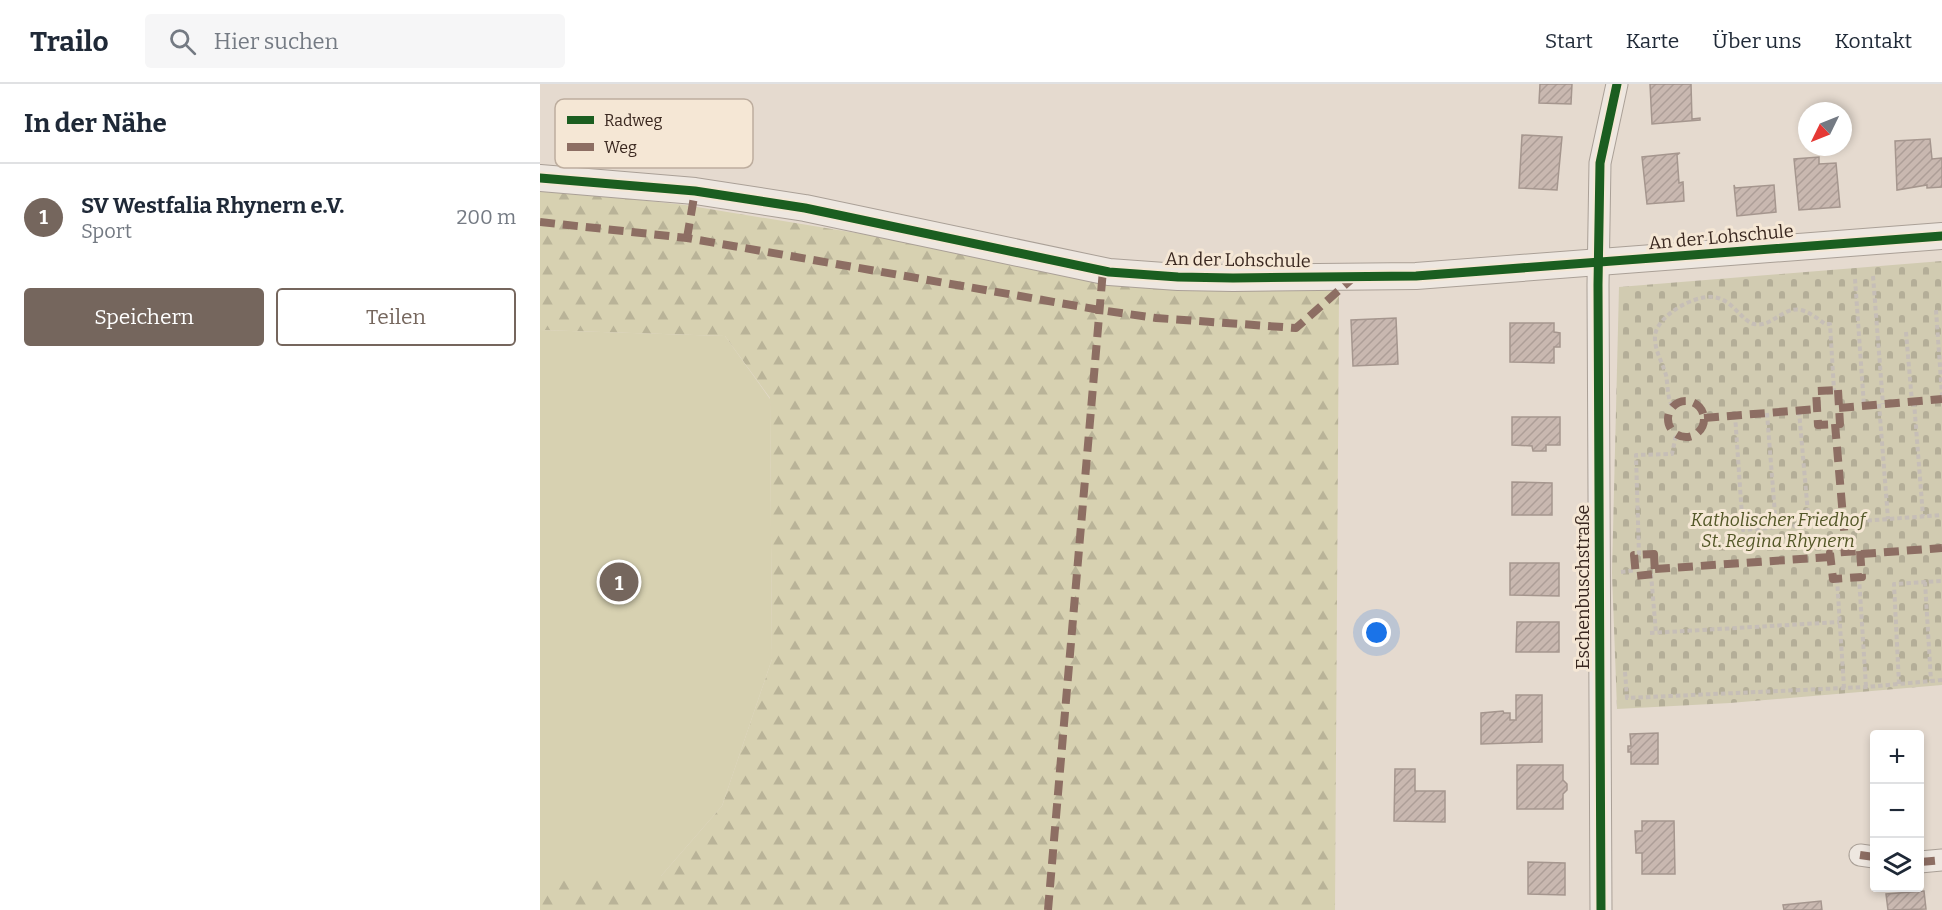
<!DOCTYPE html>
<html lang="de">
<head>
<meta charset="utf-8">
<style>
  :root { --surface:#fff; --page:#f6f6f7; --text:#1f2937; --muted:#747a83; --line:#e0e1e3; --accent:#75665d }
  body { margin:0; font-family:Bitter,serif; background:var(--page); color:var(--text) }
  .controls { position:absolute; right:18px; bottom:18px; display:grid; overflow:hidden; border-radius:6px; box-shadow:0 3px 9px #0003 }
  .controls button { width:54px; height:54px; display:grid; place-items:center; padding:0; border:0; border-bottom:2px solid var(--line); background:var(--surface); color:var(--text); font:30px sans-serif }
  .compass { position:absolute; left:1258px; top:18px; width:54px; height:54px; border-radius:50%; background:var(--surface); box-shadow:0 3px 9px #0003; rotate:227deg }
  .you { position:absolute; left:837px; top:549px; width:21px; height:21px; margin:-15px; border:4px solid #fff; border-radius:50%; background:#1a73e8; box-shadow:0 0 0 9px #1a73e833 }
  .badge { display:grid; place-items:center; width:39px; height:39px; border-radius:50%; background:var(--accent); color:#fff; font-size:20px; font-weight:700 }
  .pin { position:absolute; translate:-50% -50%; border:3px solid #fff; box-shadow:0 2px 6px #0006 }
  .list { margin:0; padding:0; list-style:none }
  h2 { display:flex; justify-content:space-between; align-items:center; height:78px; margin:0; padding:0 24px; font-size:26px }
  h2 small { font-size:20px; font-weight:400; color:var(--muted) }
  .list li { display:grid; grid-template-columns:39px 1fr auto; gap:18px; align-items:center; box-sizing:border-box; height:108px; padding:0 24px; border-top:2px solid var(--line) }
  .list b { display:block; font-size:22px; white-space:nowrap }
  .list p { margin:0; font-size:20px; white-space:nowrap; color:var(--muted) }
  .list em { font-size:20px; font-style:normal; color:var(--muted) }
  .actions { display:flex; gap:12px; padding:18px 24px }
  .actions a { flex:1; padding:14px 0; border:2px solid var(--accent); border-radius:6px; text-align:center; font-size:21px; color:var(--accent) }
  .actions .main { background:var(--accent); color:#fff }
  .icon { flex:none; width:33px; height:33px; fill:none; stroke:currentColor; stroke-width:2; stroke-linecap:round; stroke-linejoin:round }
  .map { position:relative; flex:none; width:1402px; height:826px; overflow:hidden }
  header { display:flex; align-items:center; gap:36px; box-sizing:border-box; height:84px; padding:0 30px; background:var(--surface); border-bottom:2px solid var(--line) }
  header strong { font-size:28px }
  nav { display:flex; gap:33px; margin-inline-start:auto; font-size:21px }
  .search { width:420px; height:54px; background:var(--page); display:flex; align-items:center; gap:15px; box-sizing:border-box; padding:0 21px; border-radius:6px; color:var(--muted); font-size:22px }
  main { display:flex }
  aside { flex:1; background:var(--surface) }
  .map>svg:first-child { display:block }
  .forest { fill:url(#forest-firs) }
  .cemetery { fill:url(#cemetery-stones) }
  .garden { fill:#d7d1b1 }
  .building { fill:url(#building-hatch); stroke:#a5968e; stroke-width:1.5 }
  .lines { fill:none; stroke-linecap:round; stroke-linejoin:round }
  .minor-casing { stroke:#aaa097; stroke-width:23 }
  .tertiary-casing { stroke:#aaa097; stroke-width:28 }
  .path { stroke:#c6beb7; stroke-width:4; stroke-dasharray:4.5 3; stroke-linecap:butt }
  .minor { stroke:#eee7e0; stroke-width:21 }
  .tertiary { stroke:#eee7e0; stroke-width:26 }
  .quiet { stroke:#8d6e63; stroke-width:8; stroke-dasharray:15 8; stroke-linecap:butt }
  .cycleway-casing { stroke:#f5e7d5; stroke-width:13 }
  .cycleway { stroke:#1b5e20; stroke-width:9 }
  .labels { text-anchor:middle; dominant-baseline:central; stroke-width:6; stroke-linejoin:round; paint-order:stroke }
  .street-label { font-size:18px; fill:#39271f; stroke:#f5e7d5 }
  .park-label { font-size:18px; font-style:italic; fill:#525626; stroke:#f5e7d5 }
  .key { fill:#f5e7d5; stroke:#bdad9e; stroke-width:1.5 }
  .key-label { font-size:16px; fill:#39271f }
</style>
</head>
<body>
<header>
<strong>Trailo</strong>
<div class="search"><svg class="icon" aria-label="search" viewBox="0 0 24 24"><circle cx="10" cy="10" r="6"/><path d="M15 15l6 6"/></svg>Hier suchen</div>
<nav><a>Start</a><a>Karte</a><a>Über uns</a><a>Kontakt</a></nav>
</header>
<main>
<aside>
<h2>In der Nähe<small></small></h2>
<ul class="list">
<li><span class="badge">1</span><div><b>SV Westfalia Rhynern e.V.</b><p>Sport</p></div><em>200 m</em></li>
</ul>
<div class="actions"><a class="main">Speichern</a><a>Teilen</a></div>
</aside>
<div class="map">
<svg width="1402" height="826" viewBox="0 0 1402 826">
  <defs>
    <pattern id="forest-firs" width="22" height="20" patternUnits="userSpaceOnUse" patternTransform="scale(1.5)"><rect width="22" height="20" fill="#d7d1b1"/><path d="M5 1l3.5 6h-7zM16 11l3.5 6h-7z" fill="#b9b398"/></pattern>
    <pattern id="cemetery-stones" width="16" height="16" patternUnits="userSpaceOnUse" patternTransform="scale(1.5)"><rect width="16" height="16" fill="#d1cbb1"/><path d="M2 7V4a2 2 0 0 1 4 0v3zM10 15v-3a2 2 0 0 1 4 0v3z" fill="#b4ae98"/></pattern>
    <pattern id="building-hatch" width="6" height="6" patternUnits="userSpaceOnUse" patternTransform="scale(1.5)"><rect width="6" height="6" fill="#c9b8b0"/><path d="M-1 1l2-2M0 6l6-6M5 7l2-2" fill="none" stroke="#ad9e97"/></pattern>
  </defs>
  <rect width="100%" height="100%" fill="#e5dacf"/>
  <path class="forest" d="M0,105L145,121L365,157L695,206L799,207L795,826H0V792H121L182,722L232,575L230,314L185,252L0,246Z"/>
  <path class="cemetery" d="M1402,177V601L1190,619L1077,625L1072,489L1079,203Z"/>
  <path class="garden" d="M0,246L185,252L230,315L232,575L182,722L121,792H0Z"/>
  <g class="building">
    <path d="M1000,0H1032L1031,20L999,19Z"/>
    <path d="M1110,0H1151L1152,35L1160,34V36L1112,40Z"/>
    <path d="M982,51L1022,53L1017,106L979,104Z"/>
    <path d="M1390,55L1392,75L1402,74V103L1387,104V101L1357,106L1355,57Z"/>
    <path d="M1140,69L1137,71L1139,99L1143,98L1144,117L1107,120L1102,73Z"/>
    <path d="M1279,73V80L1296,79L1300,123L1259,126L1254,75Z"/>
    <path d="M1194,101L1195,104L1234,101L1236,128L1197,132Z"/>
    <path d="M856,234L858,280L813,282L811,236Z"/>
    <path d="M970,239H1014V248L1020,249V263H1014V279L970,278Z"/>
    <path d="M972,333H1020V361H1006V367H993L992,362L972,361Z"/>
    <path d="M972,398L1012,399V431H972Z"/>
    <path d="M970,479H1019V512L970,511Z"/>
    <path d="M977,538H1019V568H976Z"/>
    <path d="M976,611H1002V658L941,660V629L963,627L964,629H970V636H976Z"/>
    <path d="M1118,649V680H1091V668H1088V662H1091L1090,650Z"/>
    <path d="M977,681H1023V696L1027,700V706L1023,710V725H977Z"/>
    <path d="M855,685H875V707H905V738L854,737Z"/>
    <path d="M1102,737H1134L1135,790H1102V769H1096L1095,747H1102Z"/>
    <path d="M988,778L1025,779V811L988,810Z"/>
    <path d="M1384,807L1386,825L1348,826L1346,810Z"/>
    <path d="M1281,817L1282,826H1244L1243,821Z"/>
  </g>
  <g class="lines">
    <defs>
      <g id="minor">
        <path d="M1320,771L1334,773"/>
        <path d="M1380,778L1402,776"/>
        <path d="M1061,826L1058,201L1060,79L1077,0"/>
      </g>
      <path id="tertiary" d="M0,94L155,107L265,124L569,188L638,193L693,194L876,192L1402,152"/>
    </defs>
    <use href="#minor" class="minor-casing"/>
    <use href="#tertiary" class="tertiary-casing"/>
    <g class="path">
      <path d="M1333,192L1343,320"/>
      <path d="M1315,195L1324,322"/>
      <path d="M1396,226L1402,311"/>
      <path d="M1366,248L1372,318"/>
      <path d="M1374,318L1383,432"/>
      <path d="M1339,320L1348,435"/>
      <path d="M1132,322C1127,313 1128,301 1126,291C1122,277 1114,266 1115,251C1118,231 1154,211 1173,213C1193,215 1201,237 1214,240C1232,244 1243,222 1261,226C1270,228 1278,235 1285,240H1290L1294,306"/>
      <path d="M1259,327L1269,441"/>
      <path d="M1227,329L1236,443"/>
      <path d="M1195,331L1203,446L1402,431"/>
      <path d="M1099,471L1096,371L1132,370L1136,351"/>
      <path d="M1081,488L1096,486"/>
      <path d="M1111,490L1116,549"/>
      <path d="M1319,493L1326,603"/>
      <path d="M1297,495L1304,604"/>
      <path d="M1385,498L1391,597"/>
      <path d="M1110,549L1299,538"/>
      <path d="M1085,588L1087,614L1326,603L1402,596"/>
      <path d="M1359,600L1354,500L1402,497"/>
    </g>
    <use href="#minor" class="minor"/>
    <use href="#tertiary" class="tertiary"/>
    <g class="quiet">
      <path d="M0,138L147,154L560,226L616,234L756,244L813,194"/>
      <path d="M147,154L155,107"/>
      <path d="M1298,306L1300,340L1278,341L1276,307Z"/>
      <circle cx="1146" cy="335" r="18"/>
      <path d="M1299,324L1402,315"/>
      <path d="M1164,334L1277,325"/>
      <path d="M1295,340L1306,468"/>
      <path d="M1320,467L1322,493L1293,495L1290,469Z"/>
      <path d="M1114,470L1115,490L1096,492L1094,471Z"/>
      <path d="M1321,470L1402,464"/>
      <path d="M1115,485L1291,473"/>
      <path d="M1320,771L1334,773"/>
      <path d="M1380,778L1402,776"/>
      <path d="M508,826L563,186"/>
    </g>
    <defs>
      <g id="cycleway">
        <path d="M0,94L155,107L265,124L569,188L638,193L693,194L876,192L1402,152"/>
        <path d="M1061,826L1058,201L1060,79L1077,0"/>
      </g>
    </defs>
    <use href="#cycleway" class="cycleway-casing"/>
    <use href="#cycleway" class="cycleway"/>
  </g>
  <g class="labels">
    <g class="street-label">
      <text transform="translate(1181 153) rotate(-5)">An der Lohschule</text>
      <text transform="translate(698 176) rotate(1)">An der Lohschule</text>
      <text transform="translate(1043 503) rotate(-90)">Eschenbuschstraße</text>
    </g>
    <g class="park-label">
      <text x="1238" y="436">Katholischer Friedhof<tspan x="1238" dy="21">St. Regina Rhynern</tspan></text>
    </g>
  </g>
  <rect x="15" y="15" width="198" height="69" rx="9" class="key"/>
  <rect x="27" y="32" width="27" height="8" fill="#1b5e20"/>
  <rect x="27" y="59" width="27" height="8" fill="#8d6e63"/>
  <g class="key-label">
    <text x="64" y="42">Radweg</text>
    <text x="64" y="69">Weg</text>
  </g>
</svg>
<div class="controls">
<button>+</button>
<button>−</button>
<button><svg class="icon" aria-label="layers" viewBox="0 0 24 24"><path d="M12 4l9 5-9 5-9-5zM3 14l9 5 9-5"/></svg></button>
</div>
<svg class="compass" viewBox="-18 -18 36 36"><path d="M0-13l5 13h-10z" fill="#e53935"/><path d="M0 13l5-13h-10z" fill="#747a83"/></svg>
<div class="you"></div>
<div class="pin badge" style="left:79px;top:498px">1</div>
</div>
</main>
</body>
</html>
